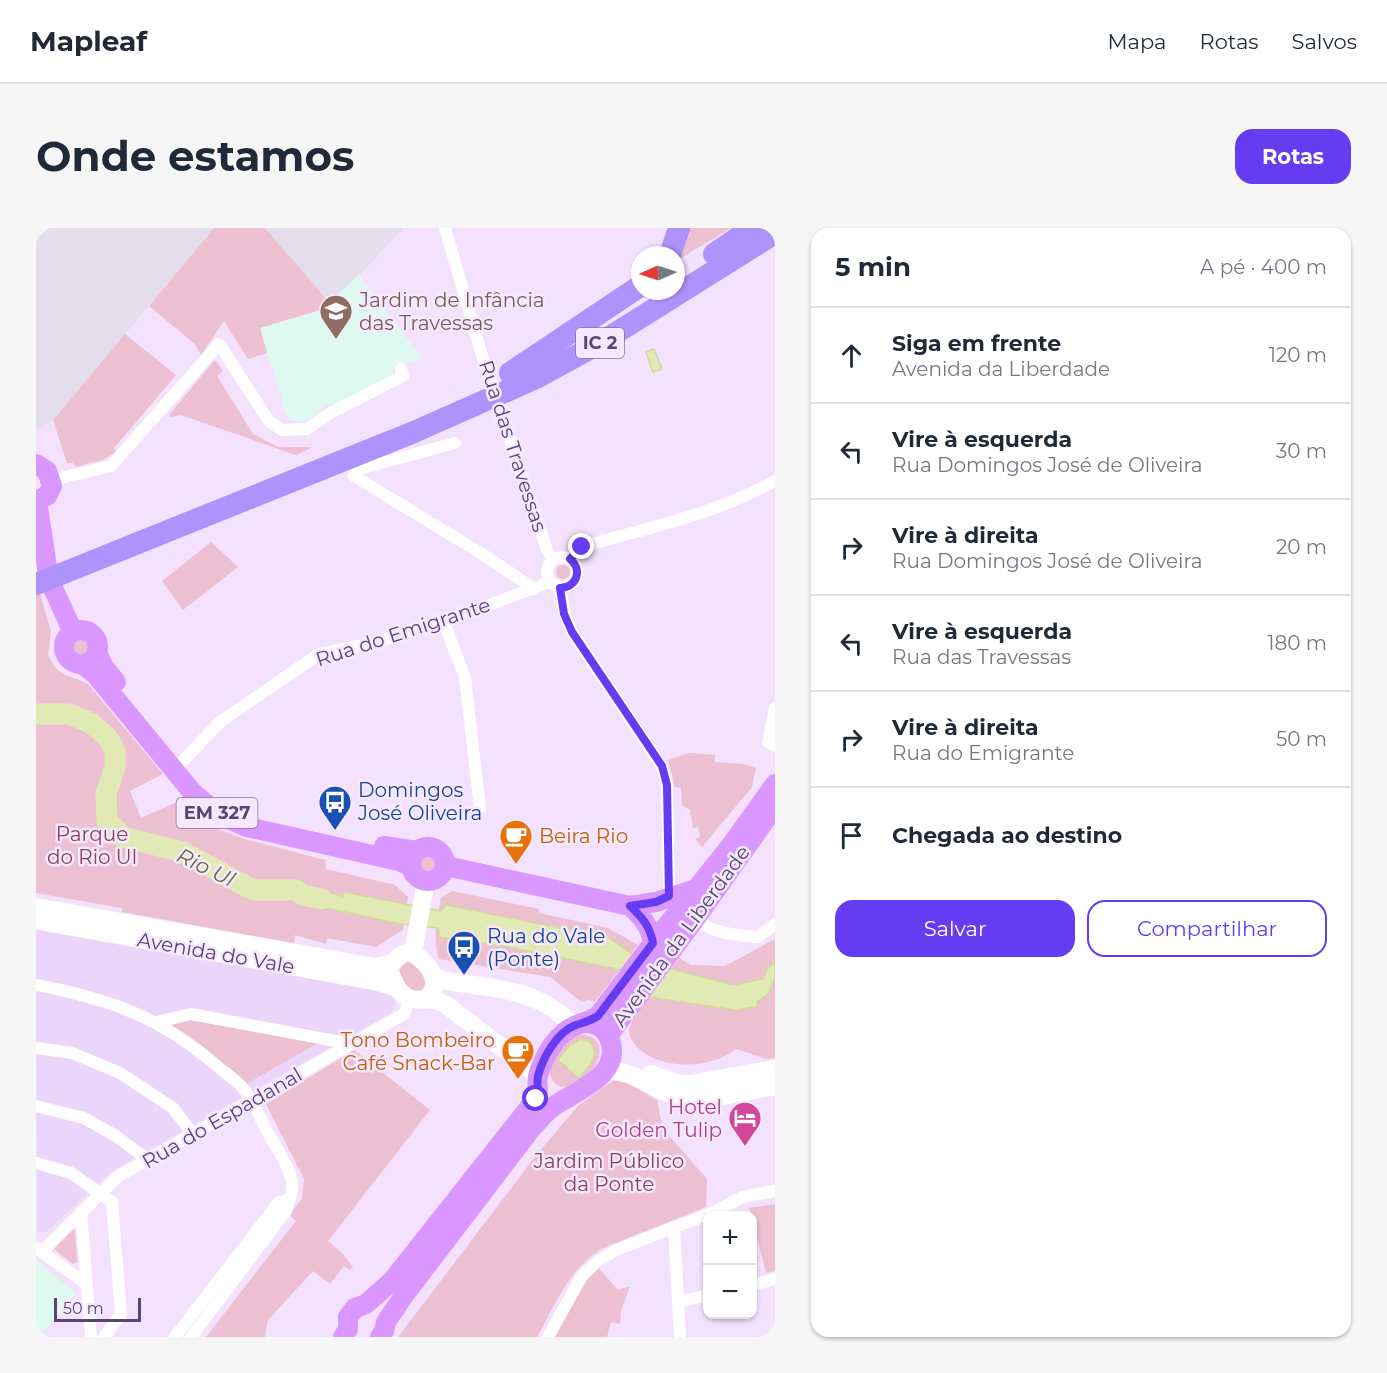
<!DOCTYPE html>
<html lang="pt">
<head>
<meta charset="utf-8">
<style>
  :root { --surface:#fff; --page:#f6f6f7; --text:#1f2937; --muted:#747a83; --line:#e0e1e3; --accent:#663cf2 }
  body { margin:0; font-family:Montserrat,sans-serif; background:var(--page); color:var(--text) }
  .controls { position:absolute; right:18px; bottom:18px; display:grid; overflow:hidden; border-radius:12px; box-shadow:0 2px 4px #0004 }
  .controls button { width:54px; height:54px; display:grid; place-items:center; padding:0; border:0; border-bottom:2px solid var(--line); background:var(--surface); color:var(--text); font:30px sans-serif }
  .compass { position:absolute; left:595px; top:18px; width:54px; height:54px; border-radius:50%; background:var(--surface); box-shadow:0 2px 4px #0004; rotate:267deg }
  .scale { position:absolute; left:18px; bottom:15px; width:87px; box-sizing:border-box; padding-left:6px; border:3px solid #584677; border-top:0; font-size:16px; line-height:21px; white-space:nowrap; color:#584677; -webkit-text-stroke:4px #f6e9ff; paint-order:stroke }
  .stop { position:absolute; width:18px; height:18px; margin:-14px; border:4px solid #663cf2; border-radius:50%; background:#fff }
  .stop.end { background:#663cf2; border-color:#fff; box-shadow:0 2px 6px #0008 }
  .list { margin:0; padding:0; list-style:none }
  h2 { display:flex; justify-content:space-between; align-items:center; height:78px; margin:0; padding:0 24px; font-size:26px }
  h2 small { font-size:20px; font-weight:400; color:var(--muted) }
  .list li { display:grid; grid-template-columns:39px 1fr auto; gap:18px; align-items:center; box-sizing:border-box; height:96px; padding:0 24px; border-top:2px solid var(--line) }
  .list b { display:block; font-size:22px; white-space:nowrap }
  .list p { margin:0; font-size:20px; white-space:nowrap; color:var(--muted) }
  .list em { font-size:20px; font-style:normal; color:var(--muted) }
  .actions { display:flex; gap:12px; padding:18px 24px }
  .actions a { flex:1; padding:14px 0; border:2px solid var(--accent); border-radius:18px; text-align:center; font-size:21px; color:var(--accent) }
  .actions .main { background:var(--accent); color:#fff }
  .icon { flex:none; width:33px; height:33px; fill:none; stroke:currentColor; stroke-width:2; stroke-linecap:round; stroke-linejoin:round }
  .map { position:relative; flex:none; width:739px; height:1109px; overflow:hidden; border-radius:18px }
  header { display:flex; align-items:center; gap:36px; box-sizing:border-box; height:84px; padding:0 30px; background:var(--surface); border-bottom:2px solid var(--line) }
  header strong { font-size:28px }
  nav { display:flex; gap:33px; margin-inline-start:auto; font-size:21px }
  .intro { display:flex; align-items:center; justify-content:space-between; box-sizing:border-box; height:144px; padding:0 36px }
  h1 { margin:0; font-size:42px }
  .button { padding:15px 27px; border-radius:18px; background:var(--accent); color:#fff; font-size:21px; font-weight:700 }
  main { display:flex; gap:36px; padding:0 36px }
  aside { flex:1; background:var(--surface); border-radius:18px; box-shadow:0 2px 4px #0004 }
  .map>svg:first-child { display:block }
  .residential { fill:#ebd5fb }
  .industrial { fill:#e4ddec }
  .education { fill:#defaf0 }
  .green { fill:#ecbfd1 }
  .water { fill:#e1e9b4; stroke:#d1db9a; stroke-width:1.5 }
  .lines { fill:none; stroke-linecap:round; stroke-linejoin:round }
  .river { stroke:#e1e9b4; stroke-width:21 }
  .street { stroke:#fff; stroke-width:12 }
  .secondary { stroke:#fff; stroke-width:18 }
  .primary { stroke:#d997ff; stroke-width:20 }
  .highway { stroke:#af93fd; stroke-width:22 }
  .route { stroke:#663cf2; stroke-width:8 }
  .labels { text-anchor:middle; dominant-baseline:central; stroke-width:5; stroke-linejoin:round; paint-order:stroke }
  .shield { fill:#f6e9ff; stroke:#8777a0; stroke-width:1.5 }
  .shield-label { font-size:18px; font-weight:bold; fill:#584677 }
  .education-label { font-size:20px; fill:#785e54; stroke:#f6e9ff; text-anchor:start }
  .street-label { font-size:20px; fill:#584677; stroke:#f6e9ff }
  .transit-label { font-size:20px; fill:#164399; stroke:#f6e9ff; text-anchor:start }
  .park-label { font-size:20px; fill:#8a4257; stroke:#f6e9ff }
  .food-label { font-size:20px; fill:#c56008; stroke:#f6e9ff; text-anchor:start }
  .hotel-label { font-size:20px; fill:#b23c85; stroke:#f6e9ff; text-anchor:end }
  .water-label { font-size:21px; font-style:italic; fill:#656f33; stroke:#f6e9ff }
</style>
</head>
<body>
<header>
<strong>Mapleaf</strong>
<nav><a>Mapa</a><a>Rotas</a><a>Salvos</a></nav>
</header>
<div class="intro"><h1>Onde estamos</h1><a class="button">Rotas</a></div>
<main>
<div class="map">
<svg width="739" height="1109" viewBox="0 0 739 1109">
  <rect width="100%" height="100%" fill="#f3e1fe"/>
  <path class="residential" d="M0,702L352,764L358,769L360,776L355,785L76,943L10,1004H1Z"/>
  <g class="industrial">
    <path d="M0,0H178L17,192L0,204Z"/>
    <path d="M229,0H368L323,47L293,74Z"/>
  </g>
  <g class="education">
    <path d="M323,47L386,130L356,140L359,148L302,177L294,176L285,180L278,188L264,194L256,192L250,186L224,100L284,82Z"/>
    <path d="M0,1032L40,1065L4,1109H0Z"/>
  </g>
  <g class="green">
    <path d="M178,0H229L293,74L284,82L224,100L231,125L212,131L188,93L165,127L159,116L113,78Z"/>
    <path d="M650,0H695L640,33Z"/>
    <path d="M89,106L140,147L78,220L80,224L66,232L39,239L37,235H31L17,192Z"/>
    <path d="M178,133H180L187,143L181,148L217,206L242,219H275V220L260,227L145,187L135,189L133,187Z"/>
    <path d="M175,314L202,339L147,382L126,353Z"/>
    <circle cx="527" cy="344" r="7"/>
    <path d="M4,366L15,403L12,427L20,441L29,447L51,455L127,546L94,563L105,590L148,571L184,602L208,611L289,632L290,641L359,657L372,669L367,702L340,719L291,710L290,716L259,707L258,715L86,684V680L0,665V367Z"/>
    <circle cx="47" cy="418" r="9"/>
    <path d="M653,525L679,527V534L707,536L720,540L716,559L666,619L659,611L664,609L662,599L657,600L654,582L646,577L645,560L639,559L632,532Z"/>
    <circle cx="393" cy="635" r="11"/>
    <path d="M416,663L503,681V685L572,700L602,717L559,774L553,772L546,774L514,749L403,731C396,709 401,692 405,670Z"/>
    <path d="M739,711V830L730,831L700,821C675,842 619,843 598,815C596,812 593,807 593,803C595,786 632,746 643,730L655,737L689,738Z"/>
    <path d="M372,733C382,736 389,747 391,756L386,763L380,764L371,759L363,747L365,737Z"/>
    <path d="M157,792L284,814L210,856L163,816L134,797Z"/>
    <path d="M546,806L556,809L563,816C567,840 549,848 532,860C495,856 524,809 546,806Z"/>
    <path d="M318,822L394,882L292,1013L306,1025L317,1039L314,1042L308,1038L294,1056L277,1043L232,1092L229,1109H170L260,993L254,987L266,970L268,951L230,876Z"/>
    <path d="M579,851H584L621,872L627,901L671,951L670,979L567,1020C534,1039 519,1077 501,1109H362L502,925L542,878Z"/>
    <path d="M739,976V1043L730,1045L716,988L713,980Z"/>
    <path d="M36,1001L39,1002L41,1034L37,1036L19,1022V1018Z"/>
    <path d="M562,1039L582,1062L594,1058L585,1083L584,1096L575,1094L571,1109H518L545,1059Z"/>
  </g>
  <g class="water">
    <path d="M618,121L626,141L617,144L610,124Z"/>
    <path d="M261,658L307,668L308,664L405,683L410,677L573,710L596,726L635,741L697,757L727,751L731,741L739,734V748L733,766L722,773L720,779L699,782L613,769L585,742L472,719L404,709L402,700L365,696L258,673Z"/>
    <path d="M545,811C554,813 557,816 559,825L555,836L543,850L522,832L533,818Z"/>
  </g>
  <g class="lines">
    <path class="river" d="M0,486H33L55,495L72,510L79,522V539L70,566L71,593L87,609L147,624L217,662H260L267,667L286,671"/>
    <g class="street">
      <path d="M409,0L445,124L511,322L517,332"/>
      <path d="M0,3L4,0"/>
      <path d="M419,215L320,242L318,248L451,329L498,361"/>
      <path d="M16,252L75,238L183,116L233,193L246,202L271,201L296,184L367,148L365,141"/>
      <circle cx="526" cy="344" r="15"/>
      <path d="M534,331L546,319C610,300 680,286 739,253"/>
      <path d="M524,360L529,386L536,404L626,539L631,557L633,668"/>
      <path d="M407,392L429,450L444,580"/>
      <path d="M739,480L732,514L739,518"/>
      <path d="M145,535L184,494L283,426L338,415L448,379L514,354"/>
      <path d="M659,691C679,706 698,707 722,709L739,696"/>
      <path d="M0,757C73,771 125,789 181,838C189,845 199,851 206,859C217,871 223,888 231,903C240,920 257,942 256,961C256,968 251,976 250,983L155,1109"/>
      <path d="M121,794L155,786L316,816"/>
      <path d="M0,820L36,825L84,845L137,880L156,905"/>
      <path d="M0,878L48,890L80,908L112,932"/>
      <path d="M0,935L35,945L76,974L85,1086L68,1109"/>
      <path d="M45,984L55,1109"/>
      <path d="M638,1000L644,1109"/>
      <path d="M1,1020L50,1056"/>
      <path d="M6,1024L81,949L368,786L374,771"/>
      <path d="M716,1057L739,1051"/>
      <path d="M642,1074L672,1067"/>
      <path d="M139,1109L243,974L252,972"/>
      <path d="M512,1109L546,1048L562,1033L580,1022L678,984L706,969L739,963"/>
    </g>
    <g class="secondary">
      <path d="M0,679L339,739C346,738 352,737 358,733C362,730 365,726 370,725C382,723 398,743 398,754C399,761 395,765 391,771"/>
      <path d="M0,692L337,753L360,759"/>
      <path d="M377,725L390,653"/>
      <path d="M397,747L406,752C436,758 470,759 499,771C514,777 526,788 539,797"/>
      <path d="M356,749C371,786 386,763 409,776L494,841L502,851"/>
      <path d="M568,843C597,840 619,864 646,870C667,875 716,862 739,858"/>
      <path d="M615,846L643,856H654L739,841"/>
    </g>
    <g class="primary">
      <path d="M0,236L11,243L16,258L11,268L0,273"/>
      <path d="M1,273L12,345L16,358L37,404"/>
      <circle cx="45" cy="419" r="17"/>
      <path d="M61,424L67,438L80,454"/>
      <path d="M46,436L59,446L157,565L182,586L211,599L363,633L375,638"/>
      <path d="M348,618L381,623"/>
      <circle cx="392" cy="636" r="17"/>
      <path d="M410,638L594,678L620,674L660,661"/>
      <path d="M594,678C606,689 614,698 617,715"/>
      <path d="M572,808L659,691L738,580"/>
      <path d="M307,1109L312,1101V1089L319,1080L330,1076L356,1053L500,871C504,861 500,857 502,848C507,829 521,804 541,797C549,794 554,793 562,788L617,715L693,620L739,556"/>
      <path d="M344,1109L348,1103L350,1094L369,1066L495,901C502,894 509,884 518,878C540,863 589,846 573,810C568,800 563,797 552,795"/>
    </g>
    <g class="highway">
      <path d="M678,26L716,0"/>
      <path d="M634,27L643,0"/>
      <path d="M474,145L604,58"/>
      <path d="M0,356L378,204L500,150L564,115L739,5"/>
    </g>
  </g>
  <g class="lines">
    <path class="route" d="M500,871C504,861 500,857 502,848C507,829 521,804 540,797C549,794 554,793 562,788L617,715C614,698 606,689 594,678L620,674L633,668L631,557L626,538L536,404L528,386L524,360C541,359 547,342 534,331L546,319"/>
  </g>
  <defs>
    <symbol id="school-pin" viewBox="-11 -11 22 30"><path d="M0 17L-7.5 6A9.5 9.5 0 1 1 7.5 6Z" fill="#8d6e63" stroke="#f6e9ff"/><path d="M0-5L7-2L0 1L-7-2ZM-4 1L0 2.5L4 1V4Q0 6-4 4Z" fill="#fff"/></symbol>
    <symbol id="bus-pin" viewBox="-11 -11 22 30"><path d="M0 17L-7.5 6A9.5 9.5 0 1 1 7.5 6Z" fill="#1a4fb4" stroke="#f6e9ff"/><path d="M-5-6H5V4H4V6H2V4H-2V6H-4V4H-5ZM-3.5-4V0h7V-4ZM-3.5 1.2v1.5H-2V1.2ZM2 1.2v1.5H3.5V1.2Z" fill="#fff"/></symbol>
    <symbol id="cafe-pin" viewBox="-11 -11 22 30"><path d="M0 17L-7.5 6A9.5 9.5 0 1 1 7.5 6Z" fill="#e8710a" stroke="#f6e9ff"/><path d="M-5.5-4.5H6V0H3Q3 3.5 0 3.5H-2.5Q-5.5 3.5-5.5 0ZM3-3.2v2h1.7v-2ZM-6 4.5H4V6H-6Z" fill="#fff"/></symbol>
    <symbol id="hotel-pin" viewBox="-11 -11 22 30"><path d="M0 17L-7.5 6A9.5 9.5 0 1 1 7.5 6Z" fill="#d1479c" stroke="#f6e9ff"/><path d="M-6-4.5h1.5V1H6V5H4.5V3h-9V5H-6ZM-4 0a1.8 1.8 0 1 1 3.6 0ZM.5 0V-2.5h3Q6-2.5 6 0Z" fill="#fff"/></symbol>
  </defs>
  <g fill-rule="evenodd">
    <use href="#school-pin" x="281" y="64" width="38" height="52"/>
    <use href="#bus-pin" x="280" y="555" width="38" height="52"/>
    <use href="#cafe-pin" x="461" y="589" width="38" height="52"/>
    <use href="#bus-pin" x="409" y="700" width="38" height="52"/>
    <use href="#cafe-pin" x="463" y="804" width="38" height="52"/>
    <use href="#hotel-pin" x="690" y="871" width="38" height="52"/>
  </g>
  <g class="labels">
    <g class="shield">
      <rect x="540" y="100" width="48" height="30" rx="4.5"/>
      <rect x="140.5" y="570" width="81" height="30" rx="4.5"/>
    </g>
    <g class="shield-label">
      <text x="564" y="115">IC 2</text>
      <text x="181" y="585">EM 327</text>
    </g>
    <g class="education-label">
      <text x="323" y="72">Jardim de Infância<tspan x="323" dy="23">das Travessas</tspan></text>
    </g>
    <g class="street-label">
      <text transform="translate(477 218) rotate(72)">Rua das Travessas</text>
      <text transform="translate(367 404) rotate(-18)">Rua do Emigrante</text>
      <text transform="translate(645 708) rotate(-54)">Avenida da Liberdade</text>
      <text transform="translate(180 725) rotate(10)">Avenida do Vale</text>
      <text transform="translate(186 890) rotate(-30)">Rua do Espadanal</text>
    </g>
    <g class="transit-label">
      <text x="322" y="562">Domingos<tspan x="322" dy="23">José Oliveira</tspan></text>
      <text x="451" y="708">Rua do Vale<tspan x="451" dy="23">(Ponte)</tspan></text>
    </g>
    <g class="park-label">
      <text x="56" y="606">Parque<tspan x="56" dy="23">do Rio Ul</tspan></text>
      <text x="573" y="933">Jardim Público<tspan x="573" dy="23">da Ponte</tspan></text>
    </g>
    <g class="food-label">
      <text x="503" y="608">Beira Rio</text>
      <text x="459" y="812" text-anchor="end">Tono Bombeiro<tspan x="459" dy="23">Café Snack-Bar</tspan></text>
    </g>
    <g class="hotel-label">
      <text x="686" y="879">Hotel<tspan x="686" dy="23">Golden Tulip</tspan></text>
    </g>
    <g class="water-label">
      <text transform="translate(170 639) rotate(26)">Rio Ul</text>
    </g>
  </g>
</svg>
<div class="controls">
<button>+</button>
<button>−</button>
</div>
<svg class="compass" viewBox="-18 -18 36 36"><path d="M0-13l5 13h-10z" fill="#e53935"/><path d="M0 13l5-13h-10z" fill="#747a83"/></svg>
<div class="scale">50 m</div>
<div class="stop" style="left:500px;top:871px"></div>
<div class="stop end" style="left:546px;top:319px"></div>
</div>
<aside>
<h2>5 min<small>A pé · 400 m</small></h2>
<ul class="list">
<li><svg class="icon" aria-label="ahead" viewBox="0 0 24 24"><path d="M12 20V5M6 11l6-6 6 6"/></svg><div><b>Siga em frente</b><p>Avenida da Liberdade</p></div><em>120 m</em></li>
<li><svg class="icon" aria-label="left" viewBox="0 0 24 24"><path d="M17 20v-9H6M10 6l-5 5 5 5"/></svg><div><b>Vire à esquerda</b><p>Rua Domingos José de Oliveira</p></div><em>30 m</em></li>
<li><svg class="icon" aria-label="right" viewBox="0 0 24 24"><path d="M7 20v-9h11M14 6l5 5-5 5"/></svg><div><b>Vire à direita</b><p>Rua Domingos José de Oliveira</p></div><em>20 m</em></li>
<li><svg class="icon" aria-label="left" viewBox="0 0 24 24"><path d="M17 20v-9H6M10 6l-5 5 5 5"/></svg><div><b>Vire à esquerda</b><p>Rua das Travessas</p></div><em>180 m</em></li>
<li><svg class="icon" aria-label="right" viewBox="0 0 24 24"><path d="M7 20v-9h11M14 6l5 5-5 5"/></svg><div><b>Vire à direita</b><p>Rua do Emigrante</p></div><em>50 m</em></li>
<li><svg class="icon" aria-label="arrive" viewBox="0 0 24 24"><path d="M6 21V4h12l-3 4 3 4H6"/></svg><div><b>Chegada ao destino</b></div></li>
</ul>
<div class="actions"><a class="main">Salvar</a><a>Compartilhar</a></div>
</aside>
</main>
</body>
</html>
